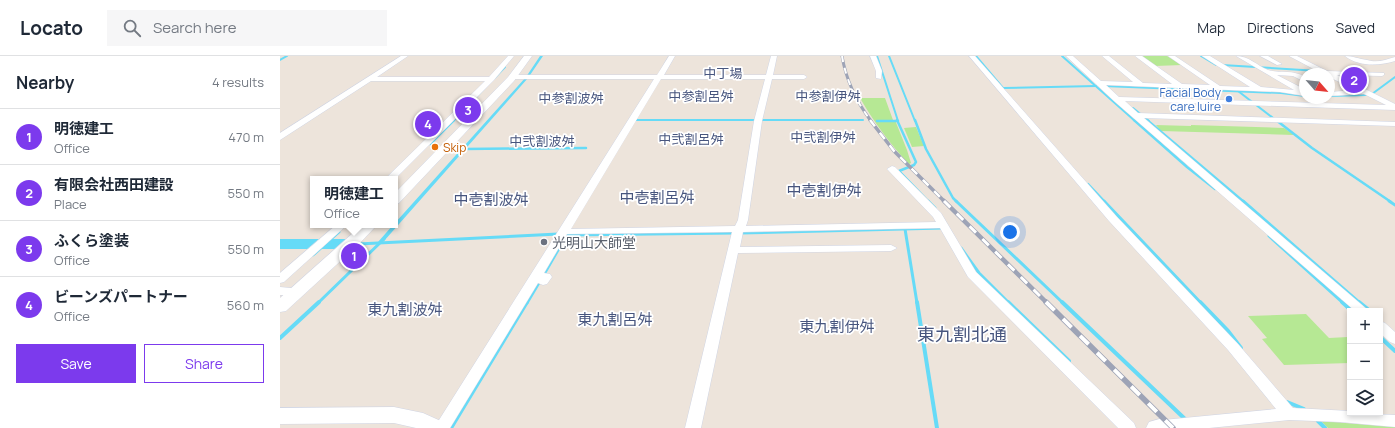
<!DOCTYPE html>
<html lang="en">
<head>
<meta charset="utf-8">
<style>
  :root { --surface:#fff; --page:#f6f6f7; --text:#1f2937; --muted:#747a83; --line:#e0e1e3; --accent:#7c3aed }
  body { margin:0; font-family:Manrope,"Noto Sans JP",sans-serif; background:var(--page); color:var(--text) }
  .controls { position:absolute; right:12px; bottom:12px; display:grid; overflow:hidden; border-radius:0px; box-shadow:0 2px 6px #0003 }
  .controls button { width:36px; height:36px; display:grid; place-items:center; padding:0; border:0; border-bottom:1px solid var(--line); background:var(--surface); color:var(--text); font:20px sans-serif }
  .compass { position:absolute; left:1019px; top:12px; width:36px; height:36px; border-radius:50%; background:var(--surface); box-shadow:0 2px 6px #0003; rotate:118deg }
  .you { position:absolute; left:730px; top:176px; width:14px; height:14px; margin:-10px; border:3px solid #fff; border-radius:50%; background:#1a73e8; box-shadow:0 0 0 6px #1a73e833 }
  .badge { display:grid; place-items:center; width:26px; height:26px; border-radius:50%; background:var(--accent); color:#fff; font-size:13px; font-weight:700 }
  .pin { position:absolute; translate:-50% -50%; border:2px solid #fff; box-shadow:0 1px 4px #0006 }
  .popup { position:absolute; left:30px; top:120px; width:88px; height:52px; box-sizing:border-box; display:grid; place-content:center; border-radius:0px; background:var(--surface); filter:drop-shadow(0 1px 3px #0005); font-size:13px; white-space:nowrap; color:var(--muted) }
  .popup b { font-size:15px; color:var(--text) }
  .popup::after { content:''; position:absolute; left:50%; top:100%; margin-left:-8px; border:8px solid transparent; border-top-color:var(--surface) }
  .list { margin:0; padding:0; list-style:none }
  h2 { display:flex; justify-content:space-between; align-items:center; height:52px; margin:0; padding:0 16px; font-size:17px }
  h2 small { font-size:13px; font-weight:400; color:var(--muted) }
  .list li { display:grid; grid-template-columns:26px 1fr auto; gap:12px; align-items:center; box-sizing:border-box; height:56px; padding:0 16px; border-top:1px solid var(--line) }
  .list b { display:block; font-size:15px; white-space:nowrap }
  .list p { margin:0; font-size:13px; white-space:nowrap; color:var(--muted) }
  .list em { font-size:13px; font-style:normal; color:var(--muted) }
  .actions { display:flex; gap:8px; padding:12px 16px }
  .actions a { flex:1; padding:9px 0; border:1px solid var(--accent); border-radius:0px; text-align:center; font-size:14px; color:var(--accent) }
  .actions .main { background:var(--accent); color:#fff }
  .icon { flex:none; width:22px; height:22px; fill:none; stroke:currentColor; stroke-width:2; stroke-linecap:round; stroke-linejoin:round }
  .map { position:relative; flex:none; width:1115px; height:372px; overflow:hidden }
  header { display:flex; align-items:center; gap:24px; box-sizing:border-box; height:56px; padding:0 20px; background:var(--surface); border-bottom:1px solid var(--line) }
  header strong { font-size:19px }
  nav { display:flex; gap:22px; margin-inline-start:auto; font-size:14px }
  .search { width:280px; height:36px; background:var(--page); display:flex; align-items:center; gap:10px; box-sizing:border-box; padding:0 14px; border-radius:0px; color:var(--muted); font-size:15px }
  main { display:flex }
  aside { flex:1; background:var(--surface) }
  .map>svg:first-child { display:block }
  .green { fill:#b6e894 }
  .water { fill:#66dbf7 }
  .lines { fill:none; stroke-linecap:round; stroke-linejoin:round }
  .stream-far3 { stroke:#66dbf7; stroke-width:2 }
  .stream-far2 { stroke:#66dbf7; stroke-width:2.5 }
  .stream-far1 { stroke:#66dbf7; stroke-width:3 }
  .stream { stroke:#66dbf7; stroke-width:4 }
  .river { fill:#66dbf7; fill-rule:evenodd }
  .minor-casing { stroke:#d0d5e4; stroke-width:1 }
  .tertiary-casing { stroke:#d0d5e4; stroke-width:1 }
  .minor { fill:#fff; fill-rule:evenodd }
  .tertiary { fill:#fff; fill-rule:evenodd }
  .rail-far3-casing { stroke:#9da3b6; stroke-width:3 }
  .rail-far2-casing { stroke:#9da3b6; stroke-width:3.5 }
  .rail-far1-casing { stroke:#9da3b6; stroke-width:4.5 }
  .rail-casing { stroke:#9da3b6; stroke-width:5.5 }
  .rail-far3 { stroke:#fff; stroke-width:2; stroke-dasharray:6; stroke-linecap:butt }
  .rail-far2 { stroke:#fff; stroke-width:2.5; stroke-dasharray:8; stroke-linecap:butt }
  .rail-far1 { stroke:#fff; stroke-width:3; stroke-dasharray:9; stroke-linecap:butt }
  .rail { stroke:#fff; stroke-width:4; stroke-dasharray:12; stroke-linecap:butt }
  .shop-dot { fill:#3f7fe0; stroke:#fff; stroke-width:1.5 }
  .food-dot { fill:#e8710a; stroke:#fff; stroke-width:1.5 }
  .worship-dot { fill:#6b7280; stroke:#fff; stroke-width:1.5 }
  .labels { text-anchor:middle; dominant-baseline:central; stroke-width:3.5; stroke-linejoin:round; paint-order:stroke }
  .far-shop-label { font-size:12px; fill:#366cbe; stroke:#fff; text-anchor:end }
  .far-food-label { font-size:12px; fill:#c56008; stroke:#fff; text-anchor:start }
  .far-neighbourhood-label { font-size:13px; fill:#47557e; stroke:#fff }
  .worship-label { font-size:14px; fill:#5b616d; stroke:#fff; text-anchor:start }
  .neighbourhood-label { font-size:15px; fill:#47557e; stroke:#fff }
  .near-neighbourhood-label { font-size:18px; fill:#47557e; stroke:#fff }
</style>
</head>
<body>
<header>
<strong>Locato</strong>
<div class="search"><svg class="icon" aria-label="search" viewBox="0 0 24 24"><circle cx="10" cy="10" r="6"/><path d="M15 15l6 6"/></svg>Search here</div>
<nav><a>Map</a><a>Directions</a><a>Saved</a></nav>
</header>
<main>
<aside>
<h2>Nearby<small>4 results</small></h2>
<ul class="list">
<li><span class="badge">1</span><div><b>明徳建工</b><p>Office</p></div><em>470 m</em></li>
<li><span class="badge">2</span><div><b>有限会社西田建設</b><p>Place</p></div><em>550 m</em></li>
<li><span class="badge">3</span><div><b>ふくら塗装</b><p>Office</p></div><em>550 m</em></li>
<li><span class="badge">4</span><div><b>ビーンズパートナー</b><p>Office</p></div><em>560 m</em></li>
</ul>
<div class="actions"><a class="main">Save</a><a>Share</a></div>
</aside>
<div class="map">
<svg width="1115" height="372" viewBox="0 0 1115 372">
  <rect width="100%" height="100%" fill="#ede4db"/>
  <g class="green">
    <path d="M861,0H887L902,9L875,10Z"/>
    <path d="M580,42H605L613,64H615L627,94L631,107L629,108C610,88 594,66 580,42Z"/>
    <path d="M876,69L911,70V69L1004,72L1014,79L881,75Z"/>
    <path d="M636,71L644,90L632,91L624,72Z"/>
    <path d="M1026,258L1049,282L1068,281L1070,284V307L1004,309L982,283L987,282L968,260Z"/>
    <path d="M1041,365L1115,371V372H1048Z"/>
  </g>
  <path class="water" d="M260,0H263L248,22L104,185L98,186L113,169H115V167L246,21Z"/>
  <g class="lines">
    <g class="stream-far3">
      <path d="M597,0L618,65"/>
      <path d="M609,0L635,65"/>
      <path d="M696,0L723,32"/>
      <path d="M782,0L855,65"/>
      <path d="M921,0L936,9"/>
      <path d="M0,4L7,0"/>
      <path d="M942,9L1039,15"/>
      <path d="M824,30L1001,37L1025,40"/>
      <path d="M723,32L816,30"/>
      <path d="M958,35L997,65"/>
      <path d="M1092,38L1115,21"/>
      <path d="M1049,40L1086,39"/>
      <path d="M853,52L869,65"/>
      <path d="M356,64H583"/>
      <path d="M173,65L225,11"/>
      <path d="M597,65H618"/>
    </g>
    <g class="stream-far2">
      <path d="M617,64L636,106L634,109L619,115L649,146"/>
      <path d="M635,64L646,93L673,142L677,146"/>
      <path d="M854,64L907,111L935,133"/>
      <path d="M867,64L964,146"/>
      <path d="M996,64L1032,92L1111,146"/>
      <path d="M597,65H618"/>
      <path d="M150,88L174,64"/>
      <path d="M184,93L306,92"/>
      <path d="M808,128L825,146"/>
    </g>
    <g class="stream-far1">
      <path d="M648,145L655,152"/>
      <path d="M676,145L783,247"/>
      <path d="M824,145L921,247"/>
      <path d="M963,145L1080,247"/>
      <path d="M1109,145L1115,149"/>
      <path d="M625,173L637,247"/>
      <path d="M460,177L663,172"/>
      <path d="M287,179L455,177"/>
      <path d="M989,180L1063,247"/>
      <path d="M78,188L278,178"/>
      <path d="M681,192L699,217L729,247"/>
      <path d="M33,199L59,176"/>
      <path d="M263,220L289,175"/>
      <path d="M38,247L104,183"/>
      <path d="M247,247L260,225"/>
    </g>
    <g class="stream">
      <path d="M637,246L657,372"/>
      <path d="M728,246L789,305"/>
      <path d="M782,246L905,363"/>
      <path d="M920,246L948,275L961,292"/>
      <path d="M1062,246L1072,255"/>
      <path d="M1079,246L1090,255"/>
      <path d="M1100,281L1115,295"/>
      <path d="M0,282L39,246"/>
      <path d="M1007,346L1024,353"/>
      <path d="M1038,365L1045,372"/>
      <path d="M171,372L247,246"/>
    </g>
    <path class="river" d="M0,183H65L71,184L74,188L71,192L65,193H0Z"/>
    <defs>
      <g id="minor">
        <path d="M121,0H128L97,21H209L228,0H234L214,24L115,123H105L205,25H91L0,84V77Z"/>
        <path d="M389,0H395L384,19H486L491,0H497L493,19H524L527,21L524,23H492L482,65L468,164L466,170L656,166L653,161L607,113L612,110L615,111L661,157L696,216L854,367L856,372H838L688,221L660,172L463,176L460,191L611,189L617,192L611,195L458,197L421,372H405L452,176L287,178L264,217L270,218L272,221L267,228L263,229L258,227L170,372H154L374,23H232L229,21L232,19H377ZM381,23H485L474,65L458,164L455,170L291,173Z"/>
        <path d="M590,0H596L602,15L601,23L596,22V15Z"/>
        <path d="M689,0H695L837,161L958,288L1013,352L1070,355V357L1115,359V371L1060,366L1009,364L929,372H876L875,370L878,365L883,364L996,353L948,294L829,165Z"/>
        <path d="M786,0H793L821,25L853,26L822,0H829L863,27L892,28L855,0H862L902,28L930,29L888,0H895L940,30L970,31L922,0H930L981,31L1014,34L956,0C969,0 976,9 988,14C1000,18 1012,13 1025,21V26L1013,20L997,19L1022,32V35L1025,36V40L1000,36L826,29L839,41L1106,49L1084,38L1049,40V36L1076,34L1049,21V18H1043L1009,0H1017L1047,15L1104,17V19L1102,20L1057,19L1115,48V54L845,45L858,57L1115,66V70L864,62L1089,255H1075L834,45Z"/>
        <path d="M980,0H988L1002,8L997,9Z"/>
        <path d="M1065,0C1073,0 1079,3 1087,4C1097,7 1105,4 1115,1V5C1099,10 1079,11 1065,0Z"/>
        <path d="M56,169H67L4,226L0,227V217Z"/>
        <path d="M0,231L21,233L23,236L21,239H0Z"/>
        <path d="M1100,265L1105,267L1115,276V288L1110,286L1100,277Z"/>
      </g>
      <g id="tertiary">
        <path d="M244,0H252L234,25L119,147L115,148V137L228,21Z"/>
        <path d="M82,169H97L79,188L6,255L0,256V242Z"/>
        <path d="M114,351L143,357L163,366L166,372H136L114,367L0,368V352Z"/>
        <path d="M883,362L890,364L893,370L892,372H866L869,366Z"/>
      </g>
    </defs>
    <use href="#minor" class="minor-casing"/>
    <use href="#tertiary" class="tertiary-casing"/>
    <use href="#minor" class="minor"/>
    <use href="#tertiary" class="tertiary"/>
    <defs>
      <path id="rail-far3" d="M562,0C566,24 576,45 591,65"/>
      <path id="rail-far2" d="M590,64L614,95L665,146"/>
      <path id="rail-far1" d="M664,145L767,247"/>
      <path id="rail" d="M766,246L893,372"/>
    </defs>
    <use href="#rail-far3" class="rail-far3-casing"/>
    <use href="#rail-far2" class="rail-far2-casing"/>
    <use href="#rail-far1" class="rail-far1-casing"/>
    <use href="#rail" class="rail-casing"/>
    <use href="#rail-far3" class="rail-far3"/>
    <use href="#rail-far2" class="rail-far2"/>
    <use href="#rail-far1" class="rail-far1"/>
    <use href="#rail" class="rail"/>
  </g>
  <circle class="shop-dot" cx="949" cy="43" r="4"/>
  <circle class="food-dot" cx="155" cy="91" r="4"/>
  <circle class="worship-dot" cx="264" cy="186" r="4"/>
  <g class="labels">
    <g class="far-shop-label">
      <text x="941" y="36">Facial Body<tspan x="941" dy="14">care luire</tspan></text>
    </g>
    <g class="far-food-label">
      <text x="163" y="91">Skip</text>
    </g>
    <g class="far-neighbourhood-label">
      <text x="443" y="17">中丁場</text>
      <text x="421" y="40">中参割呂舛</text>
      <text x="548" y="40">中参割伊舛</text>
      <text x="291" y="42">中参割波舛</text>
      <text x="543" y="81">中弐割伊舛</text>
      <text x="411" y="83">中弐割呂舛</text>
      <text x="262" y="85">中弐割波舛</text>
    </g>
    <g class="worship-label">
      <text x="272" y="186">光明山大師堂</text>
    </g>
    <g class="neighbourhood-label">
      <text x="544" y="134">中壱割伊舛</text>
      <text x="377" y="141">中壱割呂舛</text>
      <text x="211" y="143">中壱割波舛</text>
      <text x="125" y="253">東九割波舛</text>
      <text x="335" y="263">東九割呂舛</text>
      <text x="557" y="270">東九割伊舛</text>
    </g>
    <g class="near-neighbourhood-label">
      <text x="682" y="278">東九割北通</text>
    </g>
  </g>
</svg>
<div class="controls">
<button>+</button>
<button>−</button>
<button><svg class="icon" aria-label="layers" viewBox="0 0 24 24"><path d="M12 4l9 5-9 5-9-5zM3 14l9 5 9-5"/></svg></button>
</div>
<svg class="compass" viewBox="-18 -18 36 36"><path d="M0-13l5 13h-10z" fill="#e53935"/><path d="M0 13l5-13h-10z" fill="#747a83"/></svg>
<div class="you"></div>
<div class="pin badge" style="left:74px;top:200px">1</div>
<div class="popup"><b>明徳建工</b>Office</div>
<div class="pin badge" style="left:1074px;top:24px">2</div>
<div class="pin badge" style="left:188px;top:54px">3</div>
<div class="pin badge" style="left:148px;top:68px">4</div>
</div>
</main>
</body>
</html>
